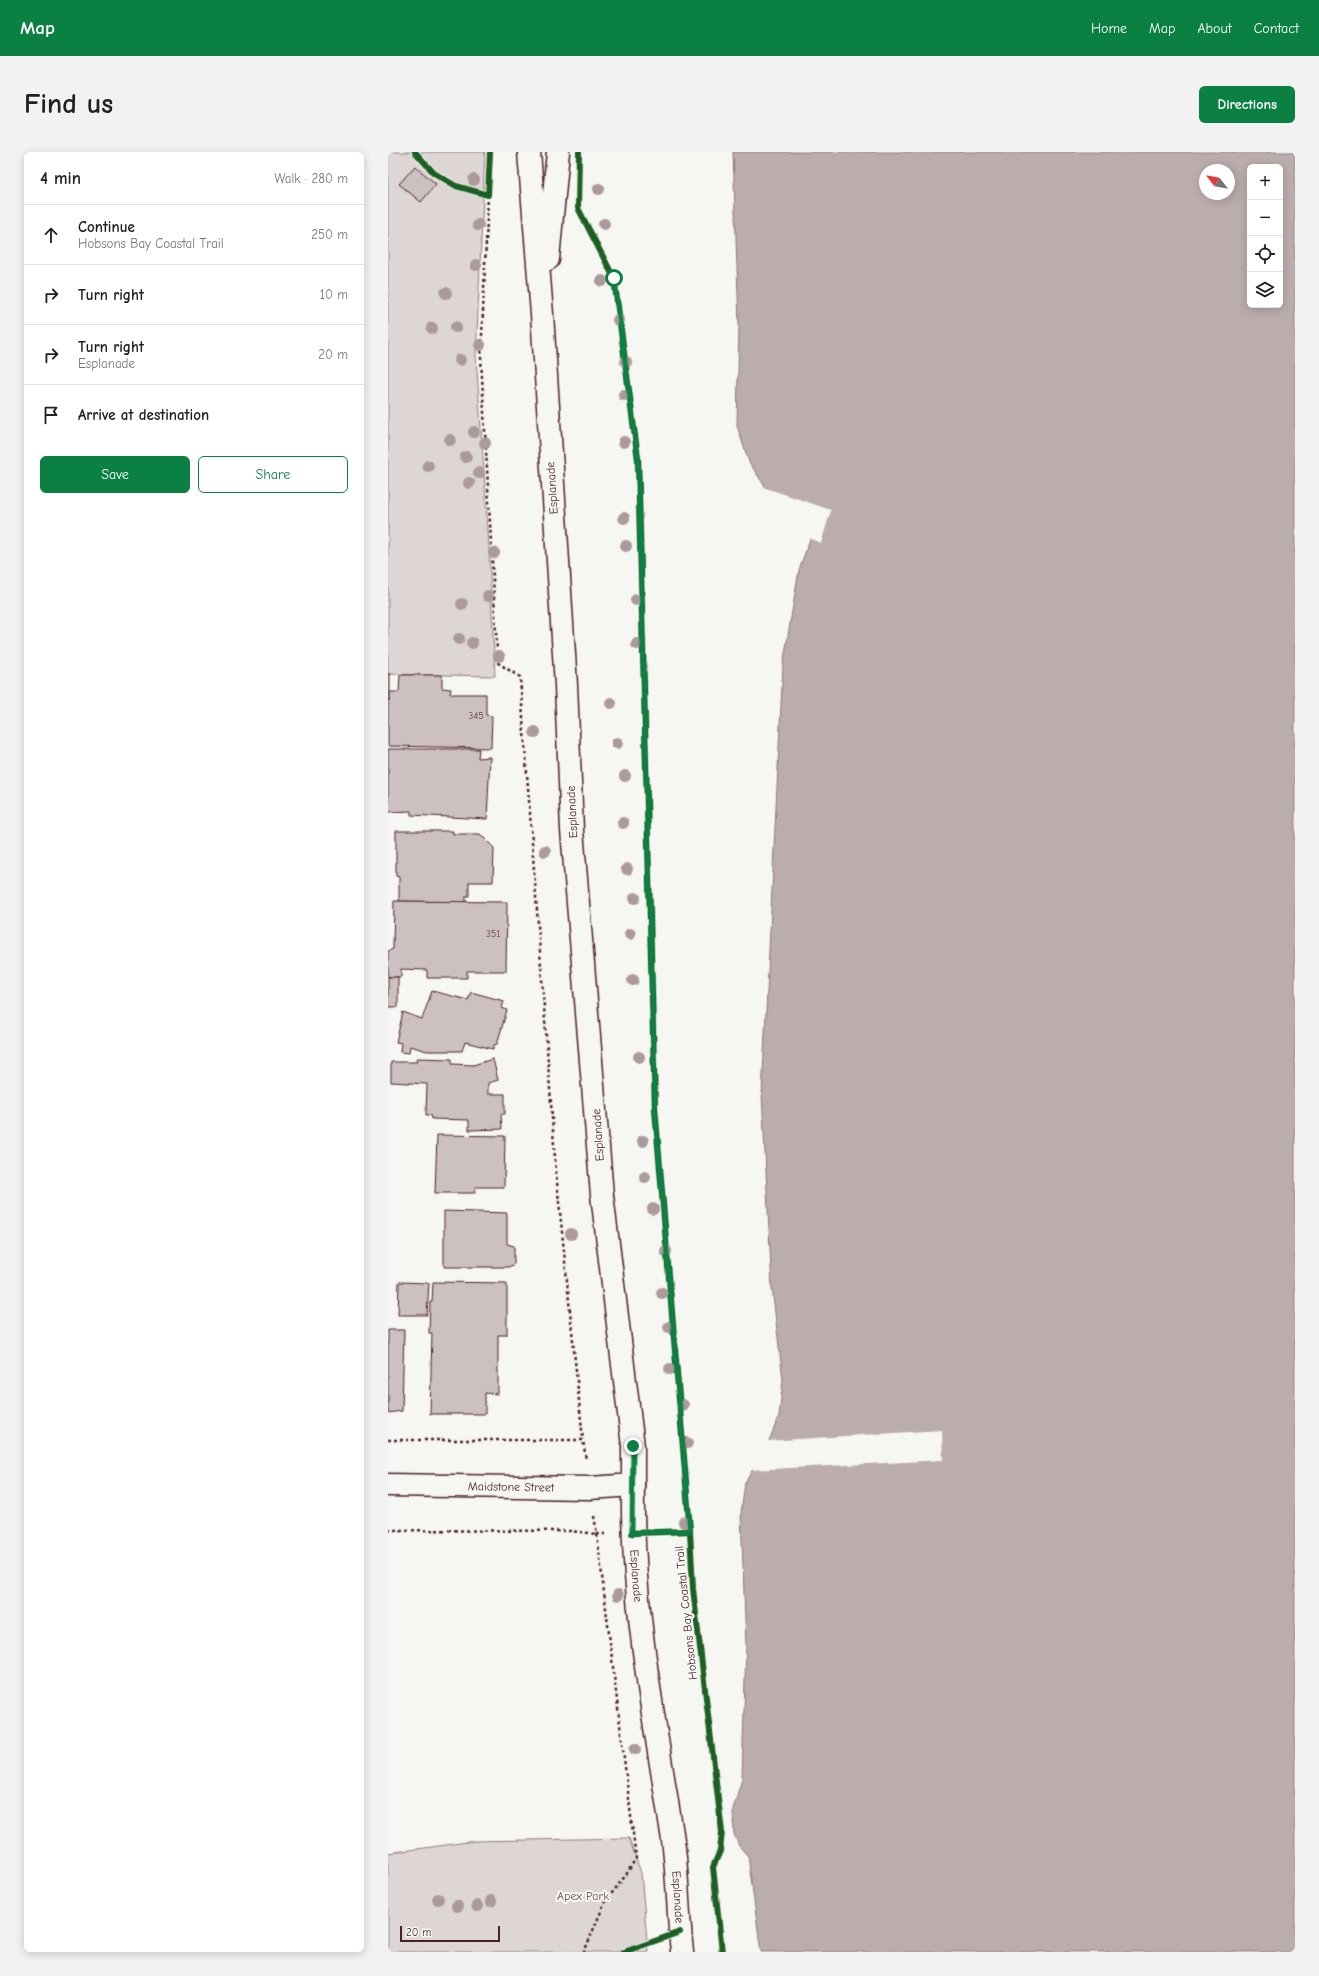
<!DOCTYPE html>
<html lang="en">
<head>
<meta charset="utf-8">
<style>
  :root { --surface:#fff; --page:#f2f2f2; --text:#202124; --muted:#757577; --line:#e0e0e0; --accent:#0b8043 }
  body { margin:0; font-family:"Comic Neue",sans-serif; background:var(--page); color:var(--text) }
  .controls { position:absolute; right:12px; top:12px; display:grid; overflow:hidden; border-radius:6px; box-shadow:0 2px 10px #0003 }
  .controls button { width:36px; height:36px; display:grid; place-items:center; padding:0; border:0; border-bottom:1px solid var(--line); background:var(--surface); color:var(--text); font:20px sans-serif }
  .compass { position:absolute; left:811px; top:12px; width:36px; height:36px; border-radius:50%; background:var(--surface); box-shadow:0 2px 10px #0003; rotate:301deg }
  .scale { position:absolute; left:12px; bottom:10px; width:100px; box-sizing:border-box; padding-left:4px; border:2px solid #4a1f2b; border-top:0; font-size:11px; line-height:14px; white-space:nowrap; color:#4a1f2b; -webkit-text-stroke:3px #f6f6f2; paint-order:stroke }
  .stop { position:absolute; width:12px; height:12px; margin:-9px; border:3px solid #0b8043; border-radius:50%; background:#fff }
  .stop.end { background:#0b8043; border-color:#fff; box-shadow:0 1px 4px #0008 }
  .list { margin:0; padding:0; list-style:none }
  h2 { display:flex; justify-content:space-between; align-items:center; height:52px; margin:0; padding:0 16px; font-size:17px }
  h2 small { font-size:13px; font-weight:400; color:var(--muted) }
  .list li { display:grid; grid-template-columns:26px 1fr auto; gap:12px; align-items:center; box-sizing:border-box; height:60px; padding:0 16px; border-top:1px solid var(--line) }
  .list b { display:block; font-size:15px; white-space:nowrap }
  .list p { margin:0; font-size:13px; white-space:nowrap; color:var(--muted) }
  .list em { font-size:13px; font-style:normal; color:var(--muted) }
  .actions { display:flex; gap:8px; padding:12px 16px }
  .actions a { flex:1; padding:9px 0; border:1px solid var(--accent); border-radius:6px; text-align:center; font-size:14px; color:var(--accent) }
  .actions .main { background:var(--accent); color:#fff }
  .icon { flex:none; width:22px; height:22px; fill:none; stroke:currentColor; stroke-width:2; stroke-linecap:round; stroke-linejoin:round }
  .map { position:relative; flex:none; width:907px; height:1800px; overflow:hidden; border-radius:6px }
  header { display:flex; align-items:center; gap:24px; box-sizing:border-box; height:56px; padding:0 20px; background:var(--accent); color:#fff }
  header strong { font-size:19px }
  nav { display:flex; gap:22px; margin-inline-start:auto; font-size:14px }
  .intro { display:flex; align-items:center; justify-content:space-between; box-sizing:border-box; height:96px; padding:0 24px }
  h1 { margin:0; font-size:28px }
  .button { padding:10px 18px; border-radius:6px; background:var(--accent); color:#fff; font-size:14px; font-weight:700 }
  main { display:flex; gap:24px; padding:0 24px }
  aside { flex:1; background:var(--surface); border-radius:6px; box-shadow:0 2px 10px #0003 }
  .map>svg:first-child { display:block }
  .green { fill:#ddd6d5; stroke:#947a80 }
  .water { fill:#bbadae; stroke:#8e747a; fill-rule:evenodd }
  .pier { fill:#f6f6f2 }
  .building { fill:#ccc1c0; stroke:#4a1f2b }
  .lines { fill:none; stroke-linecap:round; stroke-linejoin:round }
  .street-casing { stroke:#4a1f2b; stroke-width:25 }
  .secondary-casing { stroke:#4a1f2b; stroke-width:25 }
  .path { stroke:#4a1f2b; stroke-width:2.5; stroke-dasharray:3 3; stroke-linecap:butt }
  .street { stroke:#f6f6f2; stroke-width:22 }
  .secondary { stroke:#f6f6f2; stroke-width:22 }
  .cycleway-casing { stroke:#f6f6f2; stroke-width:8 }
  .cycleway { stroke:#1b5e20; stroke-width:6 }
  .tree { fill:#ac999c }
  .route { stroke:#0b8043; stroke-width:5 }
  .labels { text-anchor:middle; dominant-baseline:central; stroke-width:4; stroke-linejoin:round; paint-order:stroke }
  .number-label { font-size:10px; fill:#6a4850 }
  .street-label { font-size:12px; fill:#4a1f2b; stroke:#f6f6f2 }
  .park-label { font-size:12px; fill:#6f4d56; stroke:#f6f6f2 }
</style>
</head>
<body>
<header>
<strong>Map</strong>
<nav><a>Home</a><a>Map</a><a>About</a><a>Contact</a></nav>
</header>
<div class="intro"><h1>Find us</h1><a class="button">Directions</a></div>
<main>
<aside>
<h2>4 min<small>Walk · 280 m</small></h2>
<ul class="list">
<li><svg class="icon" aria-label="ahead" viewBox="0 0 24 24"><path d="M12 20V5M6 11l6-6 6 6"/></svg><div><b>Continue</b><p>Hobsons Bay Coastal Trail</p></div><em>250 m</em></li>
<li><svg class="icon" aria-label="right" viewBox="0 0 24 24"><path d="M7 20v-9h11M14 6l5 5-5 5"/></svg><div><b>Turn right</b></div><em>10 m</em></li>
<li><svg class="icon" aria-label="right" viewBox="0 0 24 24"><path d="M7 20v-9h11M14 6l5 5-5 5"/></svg><div><b>Turn right</b><p>Esplanade</p></div><em>20 m</em></li>
<li><svg class="icon" aria-label="arrive" viewBox="0 0 24 24"><path d="M6 21V4h12l-3 4 3 4H6"/></svg><div><b>Arrive at destination</b></div></li>
</ul>
<div class="actions"><a class="main">Save</a><a>Share</a></div>
</aside>
<div class="map">
<svg width="907" height="1800" viewBox="0 0 907 1800">
  <rect width="100%" height="100%" fill="#f6f6f2"/>
  <filter id="ink" filterUnits="userSpaceOnUse"><feTurbulence type="fractalNoise" baseFrequency=".025" numOctaves="2"/><feDisplacementMap in="SourceGraphic" scale="8" xChannelSelector="R" yChannelSelector="G"/><feConvolveMatrix kernelMatrix="1 2 1 2 8 2 1 2 1" color-interpolation-filters="sRGB"/></filter>
  <g filter="url(#ink)">
    <g class="green">
      <path d="M0,0H97L88,204L100,378L107,524L0,522Z"/>
      <path d="M241,1686L253,1721L260,1800H0V1701L87,1689Z"/>
    </g>
    <path class="water" d="M345,0H907V1800H373L360,1704L351,1694L346,1682L345,1657L354,1627L358,1493L353,1361L357,1331L381,1289L391,1264L395,1228L384,1136L374,942L395,513L411,418L422,387L421,377L378,336L361,310L349,274L351,173ZM862,15H892V153H862ZM817,18H841V42H817Z"/>
    <g class="pier">
      <path d="M375,335L443,358L433,391L420,386L419,378L392,354Z"/>
      <path d="M554,1278L555,1308L362,1318L379,1289Z"/>
    </g>
    <g class="building">
      <path d="M27,14L48,32L33,50L11,32Z"/>
      <rect x="0" y="522" width="2" height="26"/>
      <path d="M12,523H54V536L63,537L62,542H98V563L104,564L103,596L0,594V548H2V540H11Z"/>
      <path d="M0,597H91L90,606L102,605L99,667L23,663V659L0,660Z"/>
      <path d="M8,679H65V682H92L106,696L105,730H81V744H78V750L11,749V725L8,724Z"/>
      <path d="M6,749L119,750L118,819H79V826H39V818L13,817V825H0V799L5,797Z"/>
      <rect x="0" y="825" width="10" height="30"/>
      <path d="M44,839L80,848L83,840L116,849L114,856L119,858L109,892L106,893L105,897L77,890L74,899H39L22,894L21,901L12,900L13,891L8,890L15,860L34,867Z"/>
      <path d="M28,906L64,907V912L85,913L105,907L110,928L100,931V942H117V962H113L114,977L81,978V968L44,967L43,963H38L39,932L3,930V910H29Z"/>
      <path d="M49,983L117,984L116,1035H87V1041H47Z"/>
      <path d="M56,1059L119,1061V1092L126,1094V1112L121,1115H56Z"/>
      <path d="M11,1130L41,1131L39,1163H10Z"/>
      <path d="M45,1130L119,1131V1183H110V1242L97,1241V1262H42L44,1181H41L42,1150H44Z"/>
      <path d="M0,1178H16L14,1259L0,1261Z"/>
    </g>
    <g class="lines">
      <defs>
        <g id="street">
          <path id="s1" d="M245,1333C243,1453 267,1570 285,1688C290,1725 290,1763 294,1800"/>
        </g>
        <g id="secondary">
          <path d="M160,107L170,0"/>
          <path id="s2" d="M0,1333L202,1336L245,1333V1294L214,1043L184,678L178,533L154,162L141,0"/>
        </g>
      </defs>
      <use href="#street" class="street-casing"/>
      <use href="#secondary" class="secondary-casing"/>
      <g class="path">
        <path d="M100,43L93,206L109,499L110,511L132,525L168,1020L195,1288"/>
        <path d="M0,1288H195L198,1308"/>
        <path d="M206,1364L209,1382H218"/>
        <path d="M0,1378L182,1379L209,1382L248,1706L238,1723L217,1750L196,1800"/>
      </g>
      <use href="#street" class="street"/>
      <use href="#secondary" class="secondary"/>
      <defs>
        <g id="cycleway">
          <path d="M27,0L46,21L68,34L100,43L102,0"/>
          <path d="M191,0L190,56L226,126L250,307L267,956L302,1379L305,1437L334,1680L332,1699L325,1715L334,1800"/>
          <path d="M244,1381L302,1379"/>
          <path d="M236,1800L292,1780"/>
        </g>
      </defs>
      <use href="#cycleway" class="cycleway-casing"/>
      <use href="#cycleway" class="cycleway"/>
    </g>
    <g class="tree">
      <circle cx="86" cy="28" r="6"/>
      <circle cx="211" cy="37" r="6"/>
      <circle cx="216" cy="72" r="6"/>
      <circle cx="90" cy="73" r="6"/>
      <circle cx="88" cy="113" r="6"/>
      <circle cx="214" cy="129" r="6"/>
      <circle cx="58" cy="141" r="6"/>
      <circle cx="230" cy="168" r="6"/>
      <circle cx="68" cy="175" r="6"/>
      <circle cx="44" cy="176" r="6"/>
      <circle cx="92" cy="193" r="6"/>
      <circle cx="72" cy="208" r="6"/>
      <circle cx="238" cy="210" r="6"/>
      <circle cx="236" cy="243" r="6"/>
      <circle cx="86" cy="280" r="6"/>
      <circle cx="62" cy="288" r="6"/>
      <circle cx="236" cy="290" r="6"/>
      <circle cx="97" cy="291" r="6"/>
      <circle cx="78" cy="305" r="6"/>
      <circle cx="40" cy="314" r="6"/>
      <circle cx="91" cy="321" r="6"/>
      <circle cx="81" cy="331" r="6"/>
      <circle cx="236" cy="366" r="6"/>
      <circle cx="238" cy="394" r="6"/>
      <circle cx="106" cy="401" r="6"/>
      <circle cx="100" cy="444" r="6"/>
      <circle cx="248" cy="448" r="6"/>
      <circle cx="74" cy="452" r="6"/>
      <circle cx="71" cy="487" r="6"/>
      <circle cx="84" cy="491" r="6"/>
      <circle cx="249" cy="492" r="6"/>
      <circle cx="111" cy="504" r="6"/>
      <circle cx="223" cy="551" r="6"/>
      <circle cx="147" cy="580" r="6"/>
      <circle cx="229" cy="591" r="6"/>
      <circle cx="237" cy="624" r="6"/>
      <circle cx="235" cy="671" r="6"/>
      <circle cx="157" cy="699" r="6"/>
      <circle cx="239" cy="717" r="6"/>
      <circle cx="247" cy="746" r="6"/>
      <circle cx="242" cy="782" r="6"/>
      <circle cx="245" cy="828" r="6"/>
      <circle cx="251" cy="905" r="6"/>
      <circle cx="255" cy="989" r="6"/>
      <circle cx="257" cy="1025" r="6"/>
      <circle cx="265" cy="1057" r="6"/>
      <circle cx="183" cy="1082" r="6"/>
      <circle cx="278" cy="1099" r="6"/>
      <circle cx="274" cy="1141" r="6"/>
      <circle cx="281" cy="1175" r="6"/>
      <circle cx="282" cy="1217" r="6"/>
      <circle cx="295" cy="1253" r="6"/>
      <circle cx="299" cy="1291" r="6"/>
      <circle cx="296" cy="1370" r="6"/>
      <circle cx="230" cy="1443" r="6"/>
      <circle cx="247" cy="1597" r="6"/>
      <circle cx="50" cy="1747" r="6"/>
      <circle cx="103" cy="1749" r="6"/>
      <circle cx="69" cy="1754" r="6"/>
      <circle cx="89" cy="1754" r="6"/>
    </g>
  </g>
  <g class="lines" filter="url(#ink)">
    <path class="route" d="M226,126L250,307L267,956L302,1379L244,1381L245,1294"/>
  </g>
  <g class="labels">
    <g class="number-label">
      <text x="88" y="564">345</text>
      <text x="105" y="782">351</text>
    </g>
    <g class="street-label">
      <text transform="translate(164 336) rotate(-94)">Esplanade</text>
      <text transform="translate(184 660) rotate(-93)">Esplanade</text>
      <text transform="translate(210 983) rotate(-94)">Esplanade</text>
      <text stroke="none"><textPath href="#s2" startOffset="123">Maidstone Street</textPath></text>
      <text stroke="none"><textPath href="#s1" startOffset="91">Esplanade</textPath></text>
      <text transform="translate(298 1461) rotate(-96)">Hobsons Bay Coastal Trail</text>
      <text stroke="none"><textPath href="#s1" startOffset="415">Esplanade</textPath></text>
    </g>
    <g class="park-label">
      <text x="195" y="1744">Apex Park</text>
    </g>
  </g>
</svg>
<div class="controls">
<button>+</button>
<button>−</button>
<button><svg class="icon" aria-label="locate" viewBox="0 0 24 24"><circle cx="12" cy="12" r="6"/><path d="M12 2v4M12 18v4M2 12h4M18 12h4"/></svg></button>
<button><svg class="icon" aria-label="layers" viewBox="0 0 24 24"><path d="M12 4l9 5-9 5-9-5zM3 14l9 5 9-5"/></svg></button>
</div>
<svg class="compass" viewBox="-18 -18 36 36"><path d="M0-13l5 13h-10z" fill="#e53935"/><path d="M0 13l5-13h-10z" fill="#757577"/></svg>
<div class="scale">20 m</div>
<div class="stop" style="left:226px;top:126px"></div>
<div class="stop end" style="left:245px;top:1294px"></div>
</div>
</main>
</body>
</html>
